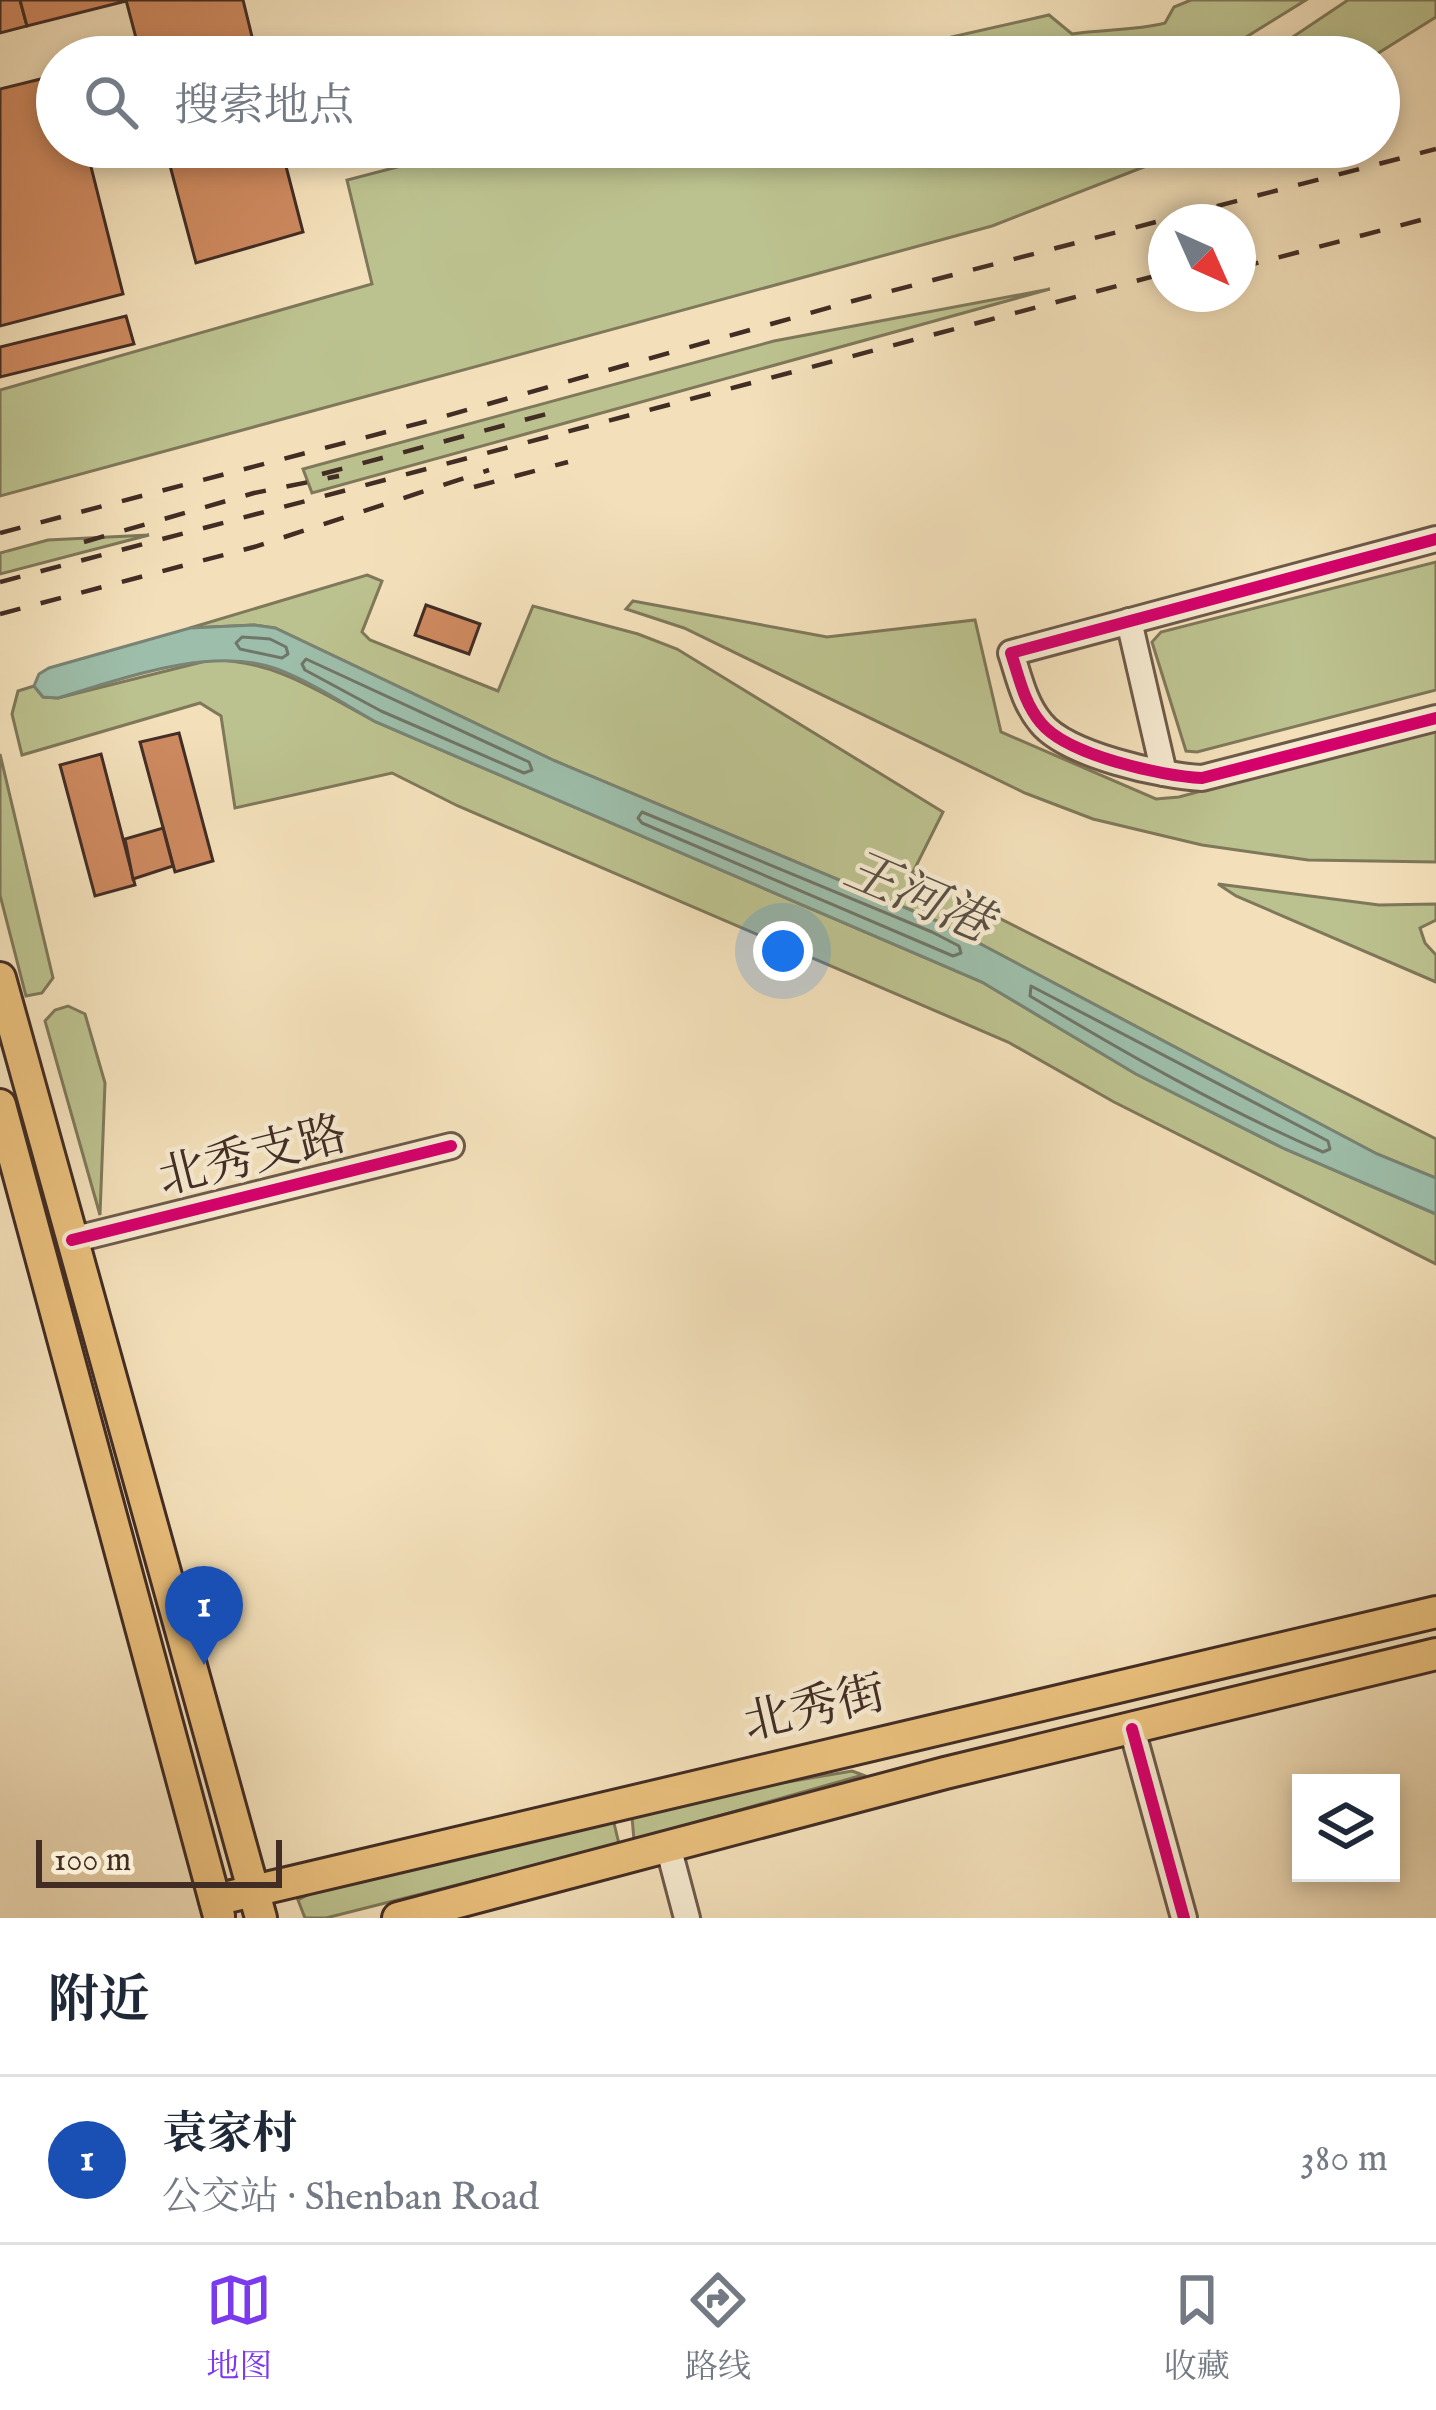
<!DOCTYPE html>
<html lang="zh">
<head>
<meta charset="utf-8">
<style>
  :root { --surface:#fff; --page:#f6f6f7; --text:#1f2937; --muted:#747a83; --line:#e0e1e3; --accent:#7c3aed }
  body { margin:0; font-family:"IM FELL English","Noto Serif SC",serif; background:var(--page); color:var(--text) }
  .controls { position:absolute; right:36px; bottom:36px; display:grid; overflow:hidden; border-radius:0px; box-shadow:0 6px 18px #0003 }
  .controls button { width:108px; height:108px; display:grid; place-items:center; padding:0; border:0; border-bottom:3px solid var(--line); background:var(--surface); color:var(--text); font:60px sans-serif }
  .compass { position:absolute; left:1148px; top:204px; width:108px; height:108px; border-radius:50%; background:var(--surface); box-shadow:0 6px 18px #0003; rotate:135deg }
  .scale { position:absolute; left:36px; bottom:30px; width:246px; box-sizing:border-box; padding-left:12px; border:6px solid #422d25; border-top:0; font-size:33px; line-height:42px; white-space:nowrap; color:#422d25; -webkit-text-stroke:9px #f7ebd2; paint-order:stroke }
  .you { position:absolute; left:783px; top:951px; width:42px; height:42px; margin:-30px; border:9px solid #fff; border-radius:50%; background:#1a73e8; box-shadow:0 0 0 18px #1a73e833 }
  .badge { display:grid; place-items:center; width:78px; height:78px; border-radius:50%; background:var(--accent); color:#fff; font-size:39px; font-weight:700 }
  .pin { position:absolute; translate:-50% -99px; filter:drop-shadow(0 3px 6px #0008) }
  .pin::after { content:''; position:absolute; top:63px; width:42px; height:36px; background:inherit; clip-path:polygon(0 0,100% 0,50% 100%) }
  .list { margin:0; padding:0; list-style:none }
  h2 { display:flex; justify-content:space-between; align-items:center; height:156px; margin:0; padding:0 48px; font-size:51px }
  h2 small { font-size:39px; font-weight:400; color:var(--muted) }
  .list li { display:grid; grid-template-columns:78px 1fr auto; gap:36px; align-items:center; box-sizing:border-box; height:168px; padding:0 48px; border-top:3px solid var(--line) }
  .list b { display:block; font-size:45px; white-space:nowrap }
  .list p { margin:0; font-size:39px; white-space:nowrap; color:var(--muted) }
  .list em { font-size:39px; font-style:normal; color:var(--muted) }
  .icon { flex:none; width:66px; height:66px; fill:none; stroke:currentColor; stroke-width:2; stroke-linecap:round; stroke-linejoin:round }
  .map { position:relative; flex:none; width:1436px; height:1918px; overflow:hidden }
  .search { position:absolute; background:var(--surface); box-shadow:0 6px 18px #0003; left:36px; right:36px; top:36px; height:132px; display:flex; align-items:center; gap:30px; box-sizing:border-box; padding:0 42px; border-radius:66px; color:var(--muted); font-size:45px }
  .sheet { height:324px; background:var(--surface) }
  nav { display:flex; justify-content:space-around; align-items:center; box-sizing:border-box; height:168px; border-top:3px solid var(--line); background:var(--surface); font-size:33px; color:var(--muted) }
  nav a { display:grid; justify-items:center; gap:6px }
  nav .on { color:var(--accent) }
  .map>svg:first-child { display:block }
  .green { fill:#bcc28f; stroke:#7f785a; stroke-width:3 }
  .water { fill:#9dbeaa; stroke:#798475; stroke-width:3 }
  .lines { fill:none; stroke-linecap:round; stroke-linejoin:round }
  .shore { stroke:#707668; stroke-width:3 }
  .building { fill:#ce895f; stroke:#422d25; stroke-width:3 }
  .minor-casing { stroke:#6e5a4a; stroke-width:30 }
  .major-casing { stroke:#422d25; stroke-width:36 }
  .minor { stroke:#f7ebd2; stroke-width:24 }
  .major { stroke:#eac07d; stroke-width:30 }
  .rail { stroke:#422d25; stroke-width:4.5; stroke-dasharray:21 21; stroke-linecap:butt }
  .cycleway-casing { stroke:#f7ebd2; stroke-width:20 }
  .cycleway { stroke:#d6006c; stroke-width:12 }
  .labels { text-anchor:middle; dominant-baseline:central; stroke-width:9; stroke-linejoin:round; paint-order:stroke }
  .street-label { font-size:48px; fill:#422d25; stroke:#f7ebd2 }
  .water-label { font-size:51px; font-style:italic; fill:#595146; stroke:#f7ebd2 }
</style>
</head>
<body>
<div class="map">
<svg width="1436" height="1918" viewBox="0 0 1436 1918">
  <rect width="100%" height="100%" fill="#f3e0ba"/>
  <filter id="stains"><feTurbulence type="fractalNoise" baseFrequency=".00167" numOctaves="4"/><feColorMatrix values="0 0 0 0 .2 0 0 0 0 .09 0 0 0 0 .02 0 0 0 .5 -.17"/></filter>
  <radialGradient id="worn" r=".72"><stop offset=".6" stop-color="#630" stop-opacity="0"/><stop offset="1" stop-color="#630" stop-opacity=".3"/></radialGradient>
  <g class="green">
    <path d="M1191,0H1306L1214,57H863L1049,15L1072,34C1104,29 1133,31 1165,23L1174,7Z"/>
    <path d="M1348,0H1436V17L1372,57H1263Z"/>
    <path d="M474,147H1150L1154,163L992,226L0,496V390L372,284L347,180Z"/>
    <path d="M1050,289L312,493L303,469L774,341Z"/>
    <path d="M149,535L0,574V553L48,540Z"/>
    <path d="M1436,562V690L1197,752L1186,751L1152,642L1161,632Z"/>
    <path d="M367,575L382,581L362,632L370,640L498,691L533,606L638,634L677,649L943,812L912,874L1436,1139V1178L1377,1154L937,921L555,761L275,628L254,625L190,628Z"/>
    <path d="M633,601L827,637L975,620L1001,732L1156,799L1179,797L1436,728V862L1308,860L1202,845L1093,819L1025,793L684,628L626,609Z"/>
    <path d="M210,660C273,659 322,693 376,722L982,982L1136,1074L1285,1149L1436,1214V1264L1114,1102L1008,1042L458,806L392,773L235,808L221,716L200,703L22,755L12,714L18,691L34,686L43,697L58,698Z"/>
    <path d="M0,754L53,978L42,993L26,996L0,895Z"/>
    <path d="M1218,884L1379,905L1436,904V920L1420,928L1425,943L1436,955V982L1236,896Z"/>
    <path d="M68,1006L85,1014L105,1083L100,1215L45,1021L55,1010Z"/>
    <path d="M852,1771L863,1775L634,1840L632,1817L764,1786Z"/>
    <path d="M613,1819L619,1844L326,1918H305L298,1900L313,1892Z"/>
  </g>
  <path class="water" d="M254,625L275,628L555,761L937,921L1377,1154L1436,1178V1214L1285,1149L1136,1074L982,982L376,722C344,704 311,682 277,669C212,645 121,679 58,698L43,697L34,686L39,674L49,668L190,628Z"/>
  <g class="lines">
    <g class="shore">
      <path d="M242,637L270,639L286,647L288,654L282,658L240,649L236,643Z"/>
      <path d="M306,659L529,762L532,770L524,773L381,711L305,670L302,664Z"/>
      <path d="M642,812L932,932L959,946L961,953L953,956L642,823L638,818Z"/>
      <path d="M1031,986L1328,1141L1330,1149L1323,1152C1221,1108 1125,1053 1030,996Z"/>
    </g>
  </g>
  <g class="building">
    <path d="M0,0H20L27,26L0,33Z"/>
    <path d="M20,0H126V1L27,26Z"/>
    <path d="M243,0L257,57H141L126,0Z"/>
    <path d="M57,75V147H86L123,294L0,326V89Z"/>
    <path d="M165,147H281L303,232L196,263Z"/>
    <path d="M126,316L134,344L0,377V347Z"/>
    <path d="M426,605L480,624L469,654L415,635Z"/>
    <path d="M179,733L213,861L175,872L140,742Z"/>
    <path d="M101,754L135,885L95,896L60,765Z"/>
    <path d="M163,828L173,866L133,879L125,839Z"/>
  </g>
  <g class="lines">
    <defs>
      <g id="minor">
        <path d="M1436,539L1011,653C1019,677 1024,703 1041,723C1067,755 1161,776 1202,778L1436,718"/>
        <path d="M1129,621L1164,773"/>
        <path d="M72,1240L451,1146"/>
        <path d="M1132,1729L1184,1918"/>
        <path d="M668,1846L687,1918"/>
      </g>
      <g id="major">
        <path d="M0,978L261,1918"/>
        <path d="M0,1105L219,1916"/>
        <path d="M215,1900L1436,1612"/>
        <path d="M398,1918L945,1773L1436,1654"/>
      </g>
    </defs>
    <use href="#minor" class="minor-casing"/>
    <use href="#major" class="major-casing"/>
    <use href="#minor" class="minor"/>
    <use href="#major" class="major"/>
    <g class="rail">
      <path d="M1238,268L1436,216"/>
      <path d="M322,474L554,412"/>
      <path d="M474,487L568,462"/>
      <path d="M0,533L428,421L849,302L1436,149"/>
      <path d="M84,542L254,493L339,476"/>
      <path d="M0,582L1166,273"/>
      <path d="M0,614L254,547L489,470"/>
    </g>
    <defs>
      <g id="cycleway">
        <path d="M1436,539L1011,653C1019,677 1024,703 1041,723C1067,755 1161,776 1202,778L1436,718"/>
        <path d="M72,1240L451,1146"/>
        <path d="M1132,1729L1184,1918"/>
      </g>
    </defs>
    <use href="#cycleway" class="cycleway-casing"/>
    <use href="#cycleway" class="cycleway"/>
  </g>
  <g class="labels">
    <g class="street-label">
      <text transform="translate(253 1158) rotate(-14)">北秀支路</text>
      <text transform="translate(815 1710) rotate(-13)">北秀街</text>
    </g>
    <g class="water-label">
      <text transform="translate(917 899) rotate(23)">王河港</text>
    </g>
  </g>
  <rect width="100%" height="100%" filter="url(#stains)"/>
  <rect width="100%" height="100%" fill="url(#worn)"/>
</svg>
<div class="controls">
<button><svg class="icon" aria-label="layers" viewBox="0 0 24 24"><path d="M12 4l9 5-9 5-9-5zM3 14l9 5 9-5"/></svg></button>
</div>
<svg class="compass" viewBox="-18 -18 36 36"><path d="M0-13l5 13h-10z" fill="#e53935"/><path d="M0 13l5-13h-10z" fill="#747a83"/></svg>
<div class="scale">100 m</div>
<div class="you"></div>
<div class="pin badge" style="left:204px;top:1665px;background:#1a4fb4">1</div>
<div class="search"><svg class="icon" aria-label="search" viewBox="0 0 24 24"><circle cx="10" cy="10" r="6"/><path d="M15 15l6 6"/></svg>搜索地点</div>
</div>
<section class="sheet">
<h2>附近<small></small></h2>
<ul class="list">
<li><span class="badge" style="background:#1a4fb4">1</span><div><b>袁家村</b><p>公交站 · Shenban Road</p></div><em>380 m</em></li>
</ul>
</section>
<nav>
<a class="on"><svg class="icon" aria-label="map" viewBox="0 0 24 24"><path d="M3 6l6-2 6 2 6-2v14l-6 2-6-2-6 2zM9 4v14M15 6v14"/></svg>地图</a>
<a><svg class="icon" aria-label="directions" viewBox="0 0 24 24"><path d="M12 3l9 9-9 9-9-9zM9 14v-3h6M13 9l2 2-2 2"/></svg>路线</a>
<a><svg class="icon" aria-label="saved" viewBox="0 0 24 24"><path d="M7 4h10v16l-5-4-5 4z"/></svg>收藏</a>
</nav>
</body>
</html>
